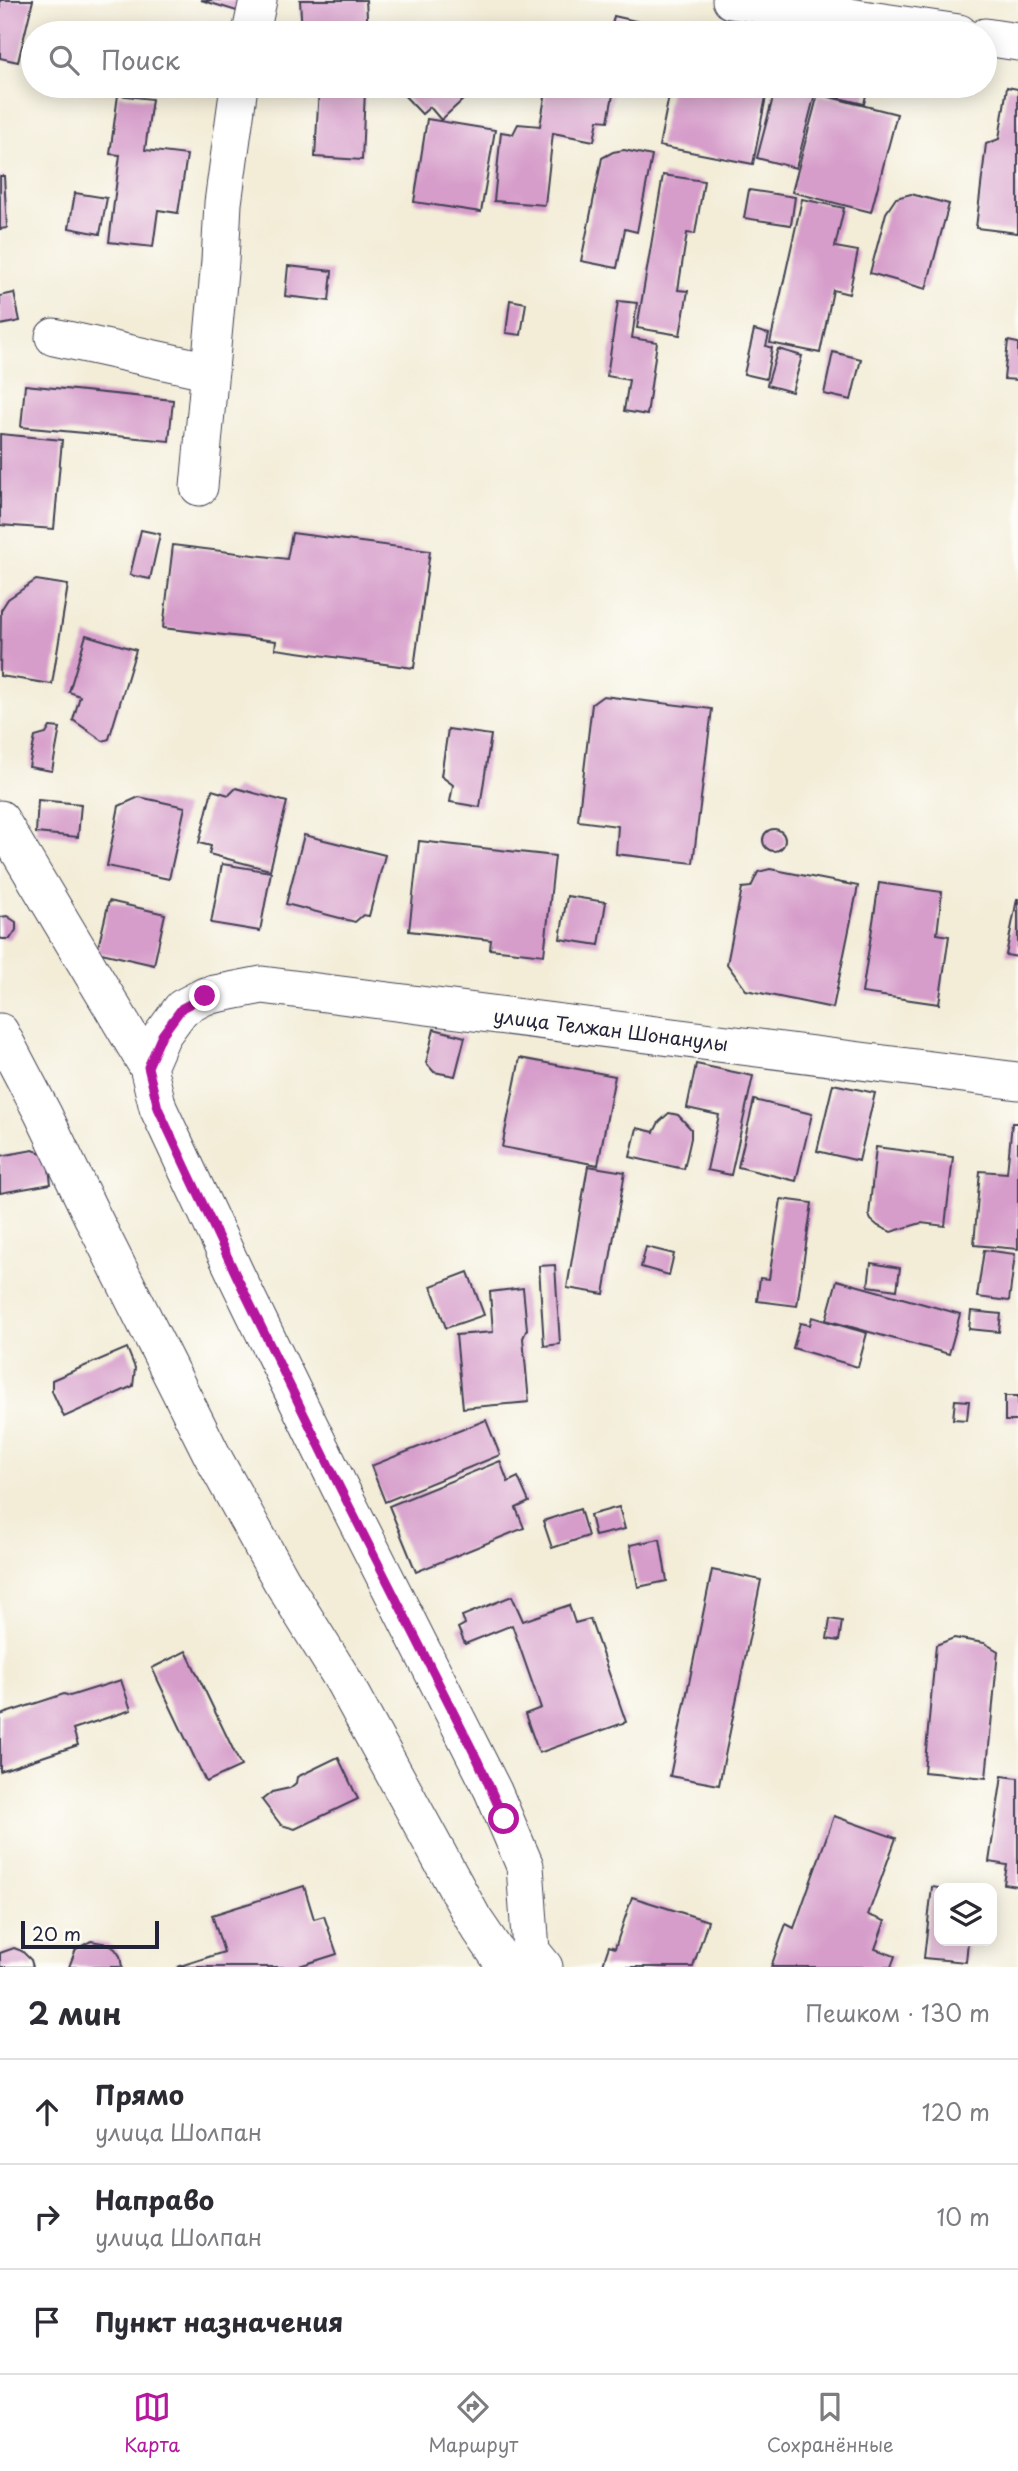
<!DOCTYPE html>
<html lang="ru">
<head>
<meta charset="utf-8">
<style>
  :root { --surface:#fff; --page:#f2f2f3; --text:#2b2b33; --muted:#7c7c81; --line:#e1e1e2; --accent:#b5179e }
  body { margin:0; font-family:"Playpen Sans",sans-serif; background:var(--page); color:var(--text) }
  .controls { position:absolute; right:21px; bottom:21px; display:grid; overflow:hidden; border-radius:14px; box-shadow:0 4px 18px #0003 }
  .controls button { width:63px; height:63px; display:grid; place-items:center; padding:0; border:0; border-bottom:2px solid var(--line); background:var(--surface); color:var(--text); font:35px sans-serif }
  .scale { position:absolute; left:21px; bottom:18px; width:138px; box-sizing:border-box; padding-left:7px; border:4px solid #22223b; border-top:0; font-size:19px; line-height:24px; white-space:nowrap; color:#22223b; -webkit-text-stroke:5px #fdfcf7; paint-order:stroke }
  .stop { position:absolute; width:21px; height:21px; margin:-16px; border:5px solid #b5179e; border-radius:50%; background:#fff }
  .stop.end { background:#b5179e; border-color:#fff; box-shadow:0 2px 7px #0008 }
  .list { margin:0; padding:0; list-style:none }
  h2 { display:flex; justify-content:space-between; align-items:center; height:91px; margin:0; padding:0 28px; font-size:30px }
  h2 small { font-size:23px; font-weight:400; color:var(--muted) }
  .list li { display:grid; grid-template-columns:46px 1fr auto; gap:21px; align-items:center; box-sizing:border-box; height:105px; padding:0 28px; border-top:2px solid var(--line) }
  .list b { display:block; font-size:26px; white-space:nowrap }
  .list p { margin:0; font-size:23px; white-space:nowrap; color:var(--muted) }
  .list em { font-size:23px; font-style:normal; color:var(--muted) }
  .icon { flex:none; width:38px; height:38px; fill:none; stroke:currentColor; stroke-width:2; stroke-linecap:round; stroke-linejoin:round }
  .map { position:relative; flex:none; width:1018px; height:1967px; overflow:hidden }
  .search { position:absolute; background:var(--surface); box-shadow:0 4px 18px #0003; left:21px; right:21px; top:21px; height:77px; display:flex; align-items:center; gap:18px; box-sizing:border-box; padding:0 24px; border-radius:38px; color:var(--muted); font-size:26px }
  .sheet { height:406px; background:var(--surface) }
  nav { display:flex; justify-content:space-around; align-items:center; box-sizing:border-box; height:98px; border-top:2px solid var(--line); background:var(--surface); font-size:19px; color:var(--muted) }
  nav a { display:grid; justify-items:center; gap:4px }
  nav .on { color:var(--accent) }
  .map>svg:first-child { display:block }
  .building { fill:#d69cca }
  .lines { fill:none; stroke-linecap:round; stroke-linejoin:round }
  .minor-casing { stroke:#414053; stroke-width:39 }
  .minor { stroke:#fff; stroke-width:37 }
  .route { stroke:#b5179e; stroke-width:9 }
  .labels { text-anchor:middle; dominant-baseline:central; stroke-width:5; stroke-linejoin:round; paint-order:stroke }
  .street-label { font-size:19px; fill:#22223b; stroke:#fdfcf7 }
</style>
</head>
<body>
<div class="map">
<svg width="1018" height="1967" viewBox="0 0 1018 1967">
  <rect width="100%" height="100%" fill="#fdfcf7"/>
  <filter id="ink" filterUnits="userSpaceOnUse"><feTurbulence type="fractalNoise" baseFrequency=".0143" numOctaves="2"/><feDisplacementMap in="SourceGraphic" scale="14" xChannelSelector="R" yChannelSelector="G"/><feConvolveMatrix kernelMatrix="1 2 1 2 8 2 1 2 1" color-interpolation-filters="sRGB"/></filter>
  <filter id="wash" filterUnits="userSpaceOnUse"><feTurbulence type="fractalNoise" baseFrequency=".00686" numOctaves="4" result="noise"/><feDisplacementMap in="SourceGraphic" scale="28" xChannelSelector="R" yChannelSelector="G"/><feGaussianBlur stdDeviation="1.57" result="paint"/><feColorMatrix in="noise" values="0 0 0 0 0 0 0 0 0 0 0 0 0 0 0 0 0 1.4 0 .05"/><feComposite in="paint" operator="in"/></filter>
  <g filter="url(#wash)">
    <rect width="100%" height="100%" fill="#f3edd8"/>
    <g id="blocks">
      <g class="building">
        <path d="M0,0H33L18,62L0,58Z"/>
        <path d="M201,0H244L240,12Z"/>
        <path d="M300,0H366L368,33H302Z"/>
        <path d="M614,16L666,28L665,33H610Z"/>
        <path d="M406,86H478L441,120L430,107L422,114L400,91Z"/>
        <path d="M547,86H603L602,93L613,95L608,121L598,120L594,141L553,133L545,205L494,201L501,132L513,134L518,124L540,126Z"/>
        <path d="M671,86H768L753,164L659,146Z"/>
        <path d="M776,86H817L796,168L757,158Z"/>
        <path d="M833,86H868L864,104L830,96Z"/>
        <path d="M1007,87L1018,89V233L976,228L986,144L999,139Z"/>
        <path d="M319,88L365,90L362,160L315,157Z"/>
        <path d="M818,94L897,114L871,212L792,192Z"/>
        <path d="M118,95L152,99L145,150L187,155L178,213L158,210L153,247L109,242L120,155L110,154Z"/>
        <path d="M427,119L495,130L481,212L414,202Z"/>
        <path d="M624,150L652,156L637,232L625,229L617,268L581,261L602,158L613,152Z"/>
        <path d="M663,175L704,181L695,234L687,233L678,290L688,291L680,335L637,328Z"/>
        <path d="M0,176H4L7,228L0,229Z"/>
        <path d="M749,190L795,197L791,225L744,218Z"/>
        <path d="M75,193L107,198L100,234L69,228Z"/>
        <path d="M911,194L949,204L926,289L870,273L886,213L896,198Z"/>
        <path d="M802,199L844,208L835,247L858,251L849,294L833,290L820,353L770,343Z"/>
        <path d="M288,266L332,271L329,301L285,296Z"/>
        <path d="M14,293L20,321L0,325V296Z"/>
        <path d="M510,300L526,303L521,335L506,333Z"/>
        <path d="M618,301L637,303L632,338L657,342L647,415L624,411L629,380L607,376Z"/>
        <path d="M754,330L769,334L766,346L772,348L766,379L744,374Z"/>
        <path d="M1008,341L1018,343V380L1004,379Z"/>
        <path d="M778,349L802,356L792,392L767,385Z"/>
        <path d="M833,352L861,359L851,400L824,394Z"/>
        <path d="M25,385L173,400L169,441L21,427Z"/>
        <path d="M0,434L62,440L54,529L0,525Z"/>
        <path d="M141,530L160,534L150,579L130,575Z"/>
        <path d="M292,533L430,551L414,668L275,649L276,641L163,628L173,545L287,559Z"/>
        <path d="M36,580L68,585L52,684L0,676L1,610L8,599Z"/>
        <path d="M86,635L136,650L109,739L103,741L73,720L80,696L69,692Z"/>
        <path d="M603,696L712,709L693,863L616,854L618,826L578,821L592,704Z"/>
        <path d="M50,727L60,728L52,771L29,767L35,737L46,734Z"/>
        <path d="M448,729L491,735L480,807L450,802L453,785L441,776Z"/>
        <path d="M236,788L287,802L270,870L209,854L211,846L199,843L212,790L229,795Z"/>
        <path d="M139,797L185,807L169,879L107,866L119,806Z"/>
        <path d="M38,800L81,804L78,837L36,833Z"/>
        <circle cx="774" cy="840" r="11"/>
        <path d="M304,835L385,855L369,916L363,915L355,922L286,904Z"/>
        <path d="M419,841L555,856L544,955L490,949L491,940L409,931Z"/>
        <path d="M222,864L271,872L260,931L211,923Z"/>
        <path d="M770,869L858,886L833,1008L746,990L727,964L742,888L751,887L758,872Z"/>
        <path d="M879,883L942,892L937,934L949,936L939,1004L862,993Z"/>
        <path d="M567,896L606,902L599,945L560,939Z"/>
        <path d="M1017,899H1018V957L1006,955Z"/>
        <path d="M109,901L165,914L154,965L97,952Z"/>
        <path d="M7,916L16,922V930L10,939H2L0,938V917Z"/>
        <path d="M434,1029L465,1037L455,1076L434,1072L426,1063Z"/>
        <path d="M520,1058L615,1076L598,1165L502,1147Z"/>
        <path d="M696,1064L753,1076L731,1175L707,1170L719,1115L687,1108Z"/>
        <path d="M833,1084L875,1093L859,1161L817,1151Z"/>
        <path d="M754,1100L812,1114L796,1181L738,1167Z"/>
        <path d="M669,1113L678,1115L691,1129V1138L684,1169L630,1157L637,1128L654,1132L659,1122Z"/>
        <path d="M1012,1123H1018V1249L974,1245L980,1171L1007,1173Z"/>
        <path d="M876,1147L953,1157L945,1226L921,1223L891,1232L878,1226L871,1220L869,1215Z"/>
        <path d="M33,1150L42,1153L49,1168L51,1184L0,1193V1156Z"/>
        <path d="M588,1166L625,1172L604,1294L567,1288Z"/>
        <path d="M781,1199L812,1203L797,1306L757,1301L760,1278L769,1279Z"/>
        <path d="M646,1247L674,1254L669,1275L641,1267Z"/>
        <path d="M984,1250L1015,1254L1009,1301L977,1297Z"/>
        <path d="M871,1263L900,1268L897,1290L868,1286Z"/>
        <path d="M555,1265L560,1344L544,1346L539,1266Z"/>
        <path d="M468,1272L484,1315L446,1328L431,1286Z"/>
        <path d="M837,1280L960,1314L949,1354L826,1320Z"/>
        <path d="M523,1288L527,1329L523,1338L529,1402L463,1408L456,1335L493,1332L490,1292Z"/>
        <path d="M971,1311L1001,1314L999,1332L969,1329Z"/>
        <path d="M812,1317L867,1333L858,1367L793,1348L800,1323L810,1325Z"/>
        <path d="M127,1348L135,1368L133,1386L64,1417L52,1391V1380Z"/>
        <rect x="1005" y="1396" width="13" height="25"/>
        <path d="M955,1400L969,1401L967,1420L953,1419Z"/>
        <path d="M486,1420L500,1455L385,1502L371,1466Z"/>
        <path d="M500,1461L508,1482L518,1477L529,1502L516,1508L524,1528L416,1572L389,1506Z"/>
        <path d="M619,1507L625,1529L595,1536L590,1515Z"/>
        <path d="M580,1509L588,1536L552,1548L543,1521Z"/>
        <path d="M660,1539L667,1581L638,1587L630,1545Z"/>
        <path d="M712,1570L761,1580L719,1785L670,1776Z"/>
        <path d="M512,1596L523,1621L569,1605L575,1623L590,1619L626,1722L539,1753L525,1714L541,1708L512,1625L465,1644L458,1628L465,1624L462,1616Z"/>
        <path d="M830,1619L842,1621L839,1641L827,1639Z"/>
        <path d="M954,1638L984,1643L998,1651L986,1778L924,1772L936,1645Z"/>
        <path d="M186,1651L241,1766L206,1782L152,1668Z"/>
        <path d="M121,1680L131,1710L73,1729L78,1745L0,1771V1715L64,1694L70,1696Z"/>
        <path d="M338,1757L358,1799L295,1829L281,1825L262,1800L272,1792L290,1788L296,1783L297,1777Z"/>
        <path d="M1002,1776L1018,1778V1886L1004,1884L1007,1865L989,1862Z"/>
        <path d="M834,1816L896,1838L868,1915L885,1921L875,1949L895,1956L891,1967H771L786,1924L794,1928Z"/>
        <path d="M304,1886L314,1919L324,1916L337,1954L296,1967H177L224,1952L212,1915Z"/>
        <path d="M932,1887L939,1888V1941H968L966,1962L924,1958Z"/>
        <path d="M632,1897L708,1921L693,1967H602L609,1946L615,1948Z"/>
        <path d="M91,1941L108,1944L115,1949L120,1956L122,1967H69L76,1949Z"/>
        <path d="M14,1948L22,1951L31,1960L33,1967H0V1953Z"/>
      </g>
    </g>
  </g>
  <g filter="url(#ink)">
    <use href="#blocks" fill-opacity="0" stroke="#414053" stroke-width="2"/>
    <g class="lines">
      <defs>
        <g id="minor">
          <path d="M731,0L959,33"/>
          <path d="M251,33L258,0"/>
          <path d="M985,37L1018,42"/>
          <path d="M54,337L210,371"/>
          <path d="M199,487L220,261L223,203L239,86"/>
          <path d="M0,819L148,1067"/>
          <path d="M0,1032L43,1114L92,1216L214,1459L281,1580L343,1680L474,1920L506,1967"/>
          <path d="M544,1967L531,1951L525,1866L493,1791L339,1486L237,1277L158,1108L148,1067L162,1035L182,1008L205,996L262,985L1018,1081"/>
        </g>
      </defs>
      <use href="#minor" class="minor-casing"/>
      <use href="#minor" class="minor"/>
    </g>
  </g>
  <g class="lines" filter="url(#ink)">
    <path class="route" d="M205,996L182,1008L162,1035L148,1067L158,1108L237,1277L339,1486L478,1761L504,1819"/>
  </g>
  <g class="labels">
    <g class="street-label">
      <text transform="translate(611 1029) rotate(7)">улица Телжан Шонанулы</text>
    </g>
  </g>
</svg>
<div class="controls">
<button><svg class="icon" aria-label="layers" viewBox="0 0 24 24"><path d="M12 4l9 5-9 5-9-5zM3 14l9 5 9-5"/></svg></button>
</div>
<div class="scale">20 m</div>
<div class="stop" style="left:504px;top:1819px"></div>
<div class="stop end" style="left:205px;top:996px"></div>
<div class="search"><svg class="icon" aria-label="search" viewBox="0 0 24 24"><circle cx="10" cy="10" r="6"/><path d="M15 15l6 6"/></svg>Поиск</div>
</div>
<section class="sheet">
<h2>2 мин<small>Пешком · 130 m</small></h2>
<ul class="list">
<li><svg class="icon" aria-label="ahead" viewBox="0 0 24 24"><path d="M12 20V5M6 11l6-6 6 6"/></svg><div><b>Прямо</b><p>улица Шолпан</p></div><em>120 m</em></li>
<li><svg class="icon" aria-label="right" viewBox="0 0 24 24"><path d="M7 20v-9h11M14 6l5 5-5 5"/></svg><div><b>Направо</b><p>улица Шолпан</p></div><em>10 m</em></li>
<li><svg class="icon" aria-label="arrive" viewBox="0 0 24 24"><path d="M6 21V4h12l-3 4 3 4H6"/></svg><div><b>Пункт назначения</b></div></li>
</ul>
</section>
<nav>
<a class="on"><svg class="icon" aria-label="map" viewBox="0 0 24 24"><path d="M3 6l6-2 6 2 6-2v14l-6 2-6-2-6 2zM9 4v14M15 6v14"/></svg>Карта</a>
<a><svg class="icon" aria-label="directions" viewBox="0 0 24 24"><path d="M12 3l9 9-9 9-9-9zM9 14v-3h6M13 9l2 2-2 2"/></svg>Маршрут</a>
<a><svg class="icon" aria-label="saved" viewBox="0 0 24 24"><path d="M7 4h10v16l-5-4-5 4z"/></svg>Сохранённые</a>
</nav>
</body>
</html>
